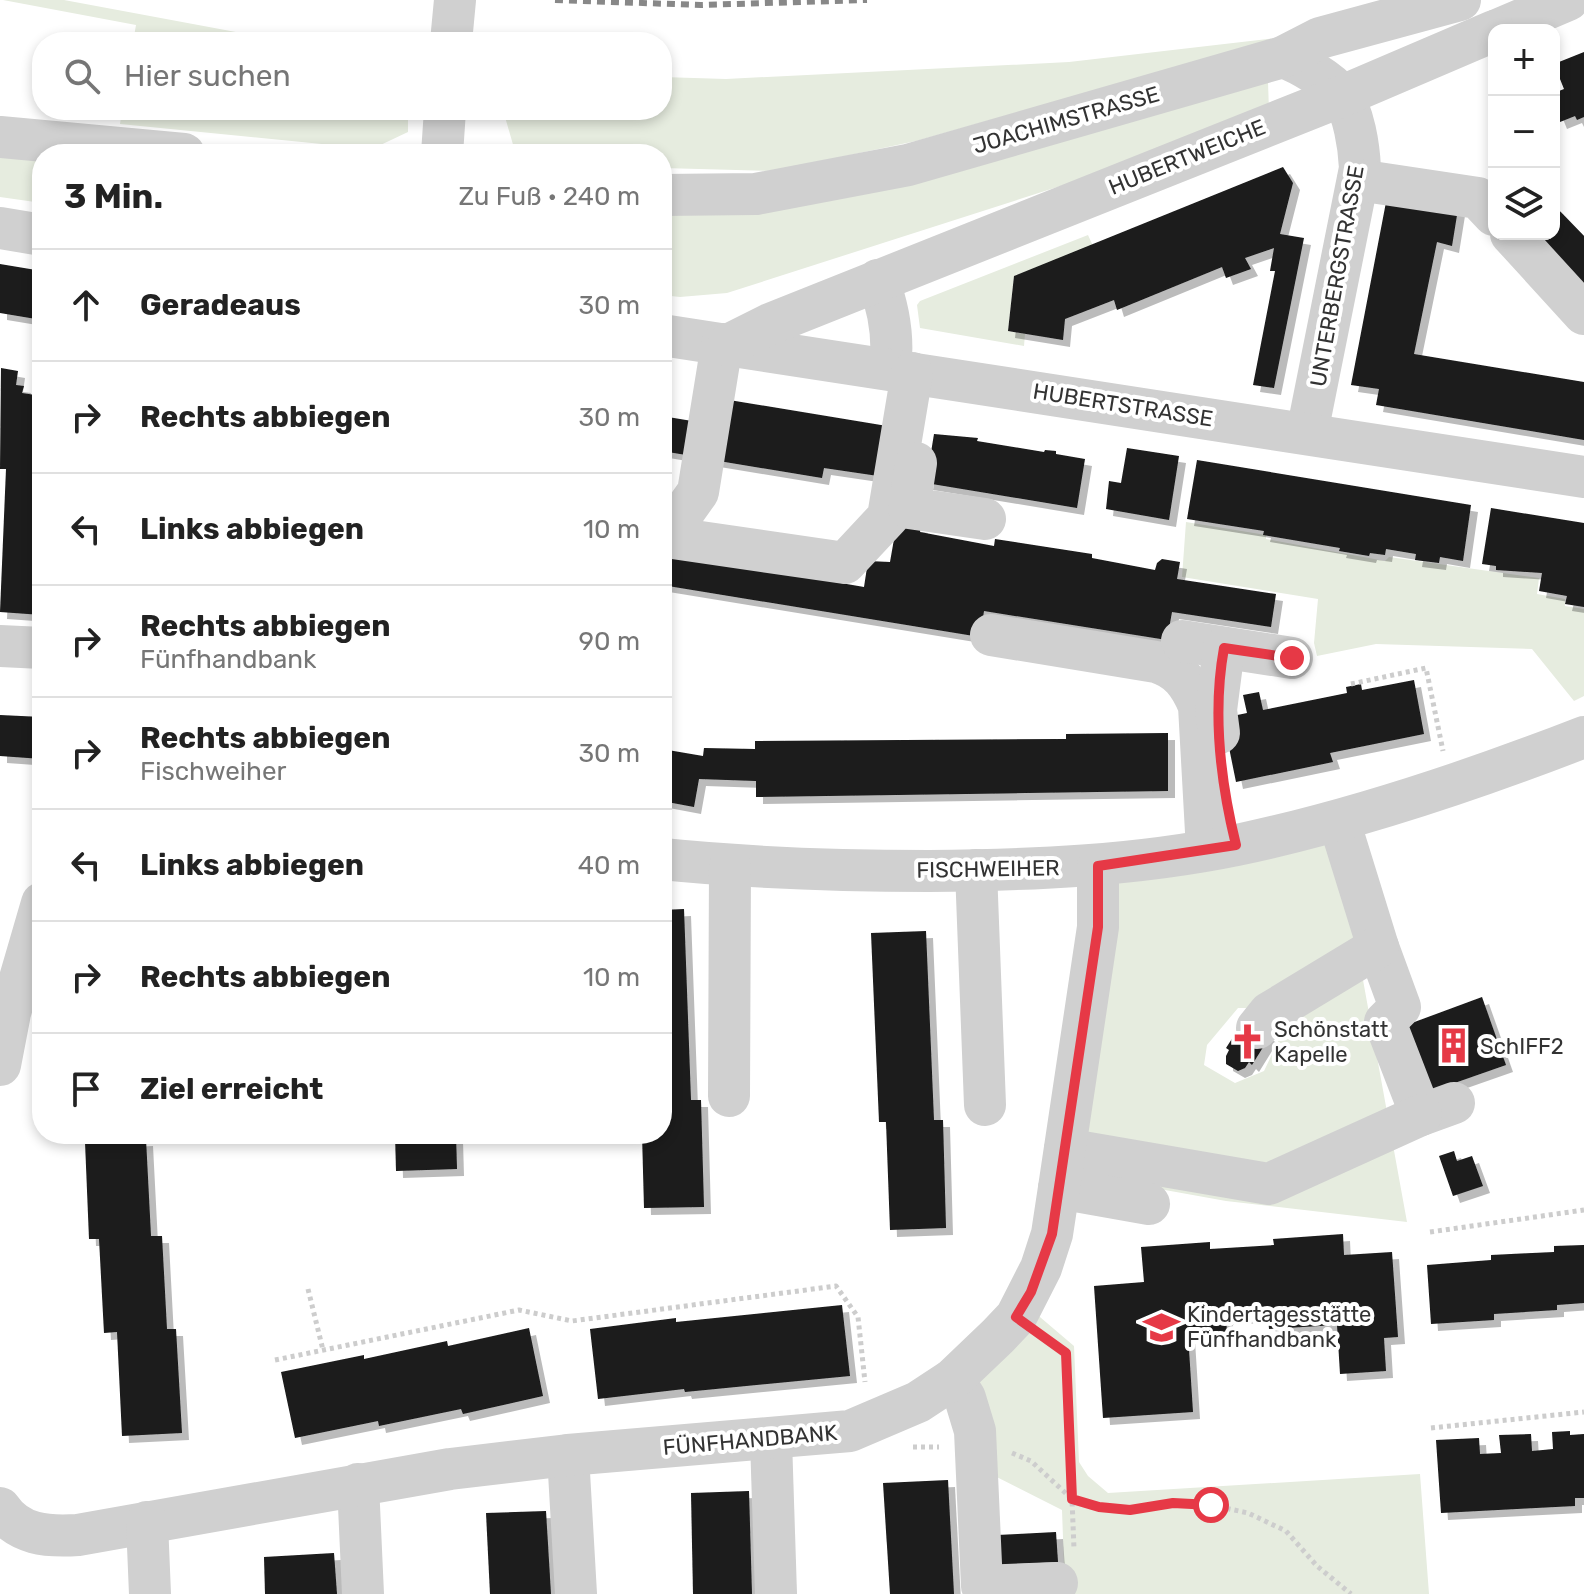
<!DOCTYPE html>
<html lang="de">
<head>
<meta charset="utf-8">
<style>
  :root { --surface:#fff; --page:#f6f6f6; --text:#222; --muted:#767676; --line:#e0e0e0 }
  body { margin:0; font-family:Rubik,sans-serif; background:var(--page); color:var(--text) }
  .controls { position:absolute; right:24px; top:24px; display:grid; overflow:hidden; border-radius:16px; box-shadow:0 4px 12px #0003 }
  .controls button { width:72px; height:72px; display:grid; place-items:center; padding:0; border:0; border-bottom:2px solid var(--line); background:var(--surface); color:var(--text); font:40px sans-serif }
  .stop { position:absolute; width:24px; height:24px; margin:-18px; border:6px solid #e63946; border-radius:50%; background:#fff }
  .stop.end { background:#e63946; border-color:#fff; box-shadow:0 2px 8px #0008 }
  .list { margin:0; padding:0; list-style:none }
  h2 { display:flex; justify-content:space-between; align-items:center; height:104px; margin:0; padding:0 32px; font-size:34px }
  h2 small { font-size:26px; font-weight:400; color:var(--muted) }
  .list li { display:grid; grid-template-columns:52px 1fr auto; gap:24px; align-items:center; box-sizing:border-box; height:112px; padding:0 32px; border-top:2px solid var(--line) }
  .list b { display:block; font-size:30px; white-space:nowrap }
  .list p { margin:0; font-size:26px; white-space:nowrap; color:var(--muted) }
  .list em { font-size:26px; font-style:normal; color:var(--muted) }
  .icon { flex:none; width:44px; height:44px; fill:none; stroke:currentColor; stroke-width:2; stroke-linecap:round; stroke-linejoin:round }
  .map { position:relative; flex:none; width:1584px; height:1594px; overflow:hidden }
  .search { position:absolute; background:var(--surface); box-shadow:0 4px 12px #0003; left:32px; top:32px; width:640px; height:88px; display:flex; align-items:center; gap:20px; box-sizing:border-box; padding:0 28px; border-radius:32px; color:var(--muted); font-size:30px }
  .panel { position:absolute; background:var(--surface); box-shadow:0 4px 12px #0003; left:32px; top:144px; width:640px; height:1000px; border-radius:32px }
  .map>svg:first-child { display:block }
  .green { fill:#e6ecdf }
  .building { fill:#1a1a1a; filter:url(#shadow) }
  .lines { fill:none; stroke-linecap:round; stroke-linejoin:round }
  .path { stroke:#cdcdcd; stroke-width:5; stroke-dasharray:4 4; stroke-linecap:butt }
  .minor { stroke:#d0d0d0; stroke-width:42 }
  .rail { stroke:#888; stroke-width:6; stroke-dasharray:8 6; stroke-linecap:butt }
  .route { stroke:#e63946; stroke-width:10 }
  .labels { text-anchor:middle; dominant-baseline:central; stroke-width:8; stroke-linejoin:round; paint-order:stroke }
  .street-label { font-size:22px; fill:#333; stroke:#fff }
  .poi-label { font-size:22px; fill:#333; stroke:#fff; text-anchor:start }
</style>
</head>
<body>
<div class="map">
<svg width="1584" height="1594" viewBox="0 0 1584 1594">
  <defs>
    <filter id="shadow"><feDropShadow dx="7" dy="7" stdDeviation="0" flood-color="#0004"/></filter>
  </defs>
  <rect width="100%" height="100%" fill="#fff"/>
  <g class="green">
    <path d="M3,0H64L290,42H133L136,25Z"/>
    <path d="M1286,37L916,141L775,171L662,168V154H546L514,148L503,110H662V77L726,79L1069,62Z"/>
    <path d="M1268,82L1269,111L1148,158L727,293L680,297L662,295V214Z"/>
    <path d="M122,110H408V132L372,149L120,124Z"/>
    <path d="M0,154L42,158V203L0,197Z"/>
    <path d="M1088,235L1093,246L1014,276L1008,331L1025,334L1024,346L920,328L917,305L920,301Z"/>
    <path d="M1186,522L1266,535V539L1385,561L1389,557L1539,578L1537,594L1565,599V606L1584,609V696L1574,701L1532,649L1376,644L1317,656L1314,643L1318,599L1182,577Z"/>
    <path d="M1326,827L1367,948L1255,1008H1238L1207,1045L1204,1065L1235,1083L1264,1071L1286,1025L1363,980L1407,1222L1226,1201L1065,1172L1100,867Z"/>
    <path d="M1027,1306L1074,1346L1079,1462L1088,1476L1108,1493L1420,1474L1429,1594H1065L1062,1510L965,1461L972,1366Z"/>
  </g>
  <g class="building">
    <path d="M1584,52V117L1577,120L1575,116L1560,122L1554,107V93L1564,89L1554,64Z"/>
    <path d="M1283,167L1293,183L1280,234L1304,238L1274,388L1253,385L1275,271H1270L1274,248L1245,258L1251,269L1226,278L1222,267L1117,310L1114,300L1065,319L1063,340L1008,331L1014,276Z"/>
    <path d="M1387,197L1458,209L1452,246L1437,242L1414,354L1584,382V440L1376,405L1379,389L1351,385Z"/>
    <path d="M1554,205L1584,236V289L1534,234H1554Z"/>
    <path d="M0,264L42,271V320L0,313Z"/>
    <path d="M1,368L18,371L16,385L24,386L22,393L42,396V615L0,612L6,469H0Z"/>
    <path d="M723,399L893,427L885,477L824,468L822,478L713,460Z"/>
    <path d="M662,416L698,422L692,456L662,451Z"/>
    <path d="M934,434L978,438L977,441L1044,452L1045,450L1056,451V454L1085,459L1077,508L926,483Z"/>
    <path d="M1127,448L1179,456L1169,520L1106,509L1109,481L1121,483Z"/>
    <path d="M1197,460L1471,505L1463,561L1440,557L1439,563L1415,560L1416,554L1386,549L1385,555L1370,553L1369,556L1339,551L1340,548L1263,535L1264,531L1187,519Z"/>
    <path d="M1491,508L1584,523V607L1565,604L1567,596L1539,591L1542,573L1496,570V566L1482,564Z"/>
    <path d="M897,522L921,526L920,532L994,546L995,539L1092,554V558L1155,570L1157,563L1162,559L1180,562L1177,579L1276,594L1271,627L1172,612L1167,640L984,611L980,637L662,585V552L864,587L868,561L890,562Z"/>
    <path d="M1414,680L1424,734L1330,753L1333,762L1236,782L1223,718L1247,713L1243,695L1259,692L1263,710L1347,693L1346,687L1361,684L1362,690Z"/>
    <path d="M0,715L42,717V759L0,756Z"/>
    <path d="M1168,733V791L756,797V781L699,779L694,807L662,801V749L703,756L704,748L755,749V741L1066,739V734Z"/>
    <path d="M684,909L691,1100H701L704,1207L644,1208L642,1134H662V910Z"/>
    <path d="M926,931L934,1120H943L946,1228L890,1230L886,1122H879L871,933Z"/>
    <path d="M1482,997L1506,1065L1426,1093L1401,1027Z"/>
    <path d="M1244,1020L1270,1036L1252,1065L1249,1062L1245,1068L1238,1071L1226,1064V1056L1229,1050L1226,1048Z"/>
    <path d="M395,1134H456L457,1169L396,1171Z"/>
    <path d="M146,1139L151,1236H162L167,1329H176L182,1433L122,1436L117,1332L104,1333L99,1239H89L85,1142Z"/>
    <path d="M1454,1151L1457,1161L1472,1156L1483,1186L1453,1196L1439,1156Z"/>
    <path d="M1343,1234L1344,1255L1392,1252L1398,1337L1384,1338L1386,1371L1340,1374L1337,1325L1269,1329L1268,1315L1226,1318L1227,1332L1188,1334L1193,1412L1103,1418L1094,1286L1144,1282L1141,1247L1210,1242V1249L1274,1245L1273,1239Z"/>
    <path d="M1584,1245V1303L1557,1305V1310L1494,1314V1320L1431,1324L1427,1265L1491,1260V1255L1554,1252V1246Z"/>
    <path d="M842,1305L850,1376L685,1392L684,1389L598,1399L590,1329L676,1318V1322Z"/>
    <path d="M529,1328L543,1396L463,1414L461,1409L379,1426L378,1421L295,1438L281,1372L364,1355V1359L447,1341L448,1346Z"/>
    <path d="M1570,1431V1435L1584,1434V1498H1575V1506L1441,1513L1436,1440L1479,1438L1480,1454L1501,1453L1499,1435L1531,1434L1532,1451L1543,1450L1553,1449L1552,1432Z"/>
    <path d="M948,1480L954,1594H890L883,1483Z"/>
    <path d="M749,1491L752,1594H693L691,1493Z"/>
    <path d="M546,1511L551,1594H490L486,1513Z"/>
    <path d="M1056,1532L1058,1562L999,1565L997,1535Z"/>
    <path d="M334,1553L337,1594H265L264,1557Z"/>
  </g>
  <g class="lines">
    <g class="path">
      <path d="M1351,684L1426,668L1443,751"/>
      <path d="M1430,1232L1584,1210"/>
      <path d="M308,1289L323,1350"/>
      <path d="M1046,1338L1066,1353L1072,1499L1099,1507L1130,1510L1173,1503L1211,1505L1248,1513L1286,1531L1317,1566L1351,1594"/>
      <path d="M275,1360L519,1310L572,1321L836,1286L858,1317L865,1382"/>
      <path d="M1431,1428L1584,1412"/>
      <path d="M913,1447H939"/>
      <path d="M1012,1453L1031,1461L1072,1499L1074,1549"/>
    </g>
    <g class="minor">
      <path d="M1497,30L1568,0"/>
      <path d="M451,42L455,0"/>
      <path d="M1283,57C1301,64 1329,80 1341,95C1354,112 1359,147 1360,168L1307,433"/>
      <path d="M0,137L184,154"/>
      <path d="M442,154L445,110"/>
      <path d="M1358,180L1478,198L1494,215"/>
      <path d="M662,195L756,194L908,165L1283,57L1320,38L1460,0"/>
      <path d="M0,228L42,235"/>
      <path d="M1511,234L1584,314"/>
      <path d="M878,280C889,309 894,339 890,369"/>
      <path d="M662,335L1584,477"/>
      <path d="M722,344L698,492L666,537L845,563L888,517L912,373"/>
      <path d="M728,345L770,324L1342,96L1494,31"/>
      <path d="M916,463L909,508L985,519"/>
      <path d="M991,635L1156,662C1179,669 1190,684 1199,706L1207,850"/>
      <path d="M1182,641L1292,658"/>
      <path d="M0,646L42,648"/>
      <path d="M1219,733L1216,710L1224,648"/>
      <path d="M1339,821L1378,947L1400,1007L1385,1022L1421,1115L1454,1103"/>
      <path d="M662,859C751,868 839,871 929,871C1032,870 1135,866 1237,845C1356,820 1471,781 1584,737"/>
      <path d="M976,870L985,1105"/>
      <path d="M1257,1028L1269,1013L1378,947"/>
      <path d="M0,1065L10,1013L42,903"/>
      <path d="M729,1096L730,866"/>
      <path d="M1065,1149L1269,1184L1421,1115"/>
      <path d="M1059,1188L1149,1204"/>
      <path d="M953,1379L965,1398L975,1431L982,1586L1057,1583"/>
      <path d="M771,1440L776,1594"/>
      <path d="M568,1455L576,1594"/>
      <path d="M358,1484L363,1594"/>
      <path d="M0,1508C18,1535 47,1537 78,1535L450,1469L568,1455L850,1431L918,1402L953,1379L998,1336L1016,1317L1041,1268L1052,1234L1059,1188L1098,927V866"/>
      <path d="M147,1522L150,1594"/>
    </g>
    <path class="rail" d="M555,0L701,5L867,0"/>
  </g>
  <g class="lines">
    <path class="route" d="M1211,1505L1173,1503L1130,1510L1099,1507L1072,1499L1066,1353L1016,1317L1031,1292L1052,1234L1098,927V866L1236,845C1220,780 1212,714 1224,648L1292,658"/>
  </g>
  <defs>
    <symbol id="church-bare" viewBox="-9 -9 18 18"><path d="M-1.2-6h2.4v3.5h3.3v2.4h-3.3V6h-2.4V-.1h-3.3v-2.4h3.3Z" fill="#e63946" stroke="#fff" stroke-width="2.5" paint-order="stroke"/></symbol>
    <symbol id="building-bare" viewBox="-9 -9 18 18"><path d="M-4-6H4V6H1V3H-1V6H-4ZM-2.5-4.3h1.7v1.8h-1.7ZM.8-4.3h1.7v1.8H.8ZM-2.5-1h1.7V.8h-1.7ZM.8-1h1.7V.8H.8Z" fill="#e63946" stroke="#fff" stroke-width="2.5" paint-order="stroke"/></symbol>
    <symbol id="school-bare" viewBox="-9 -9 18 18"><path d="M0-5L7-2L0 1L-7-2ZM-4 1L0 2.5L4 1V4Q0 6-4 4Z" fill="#e63946" stroke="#fff" stroke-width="2.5" paint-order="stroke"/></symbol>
  </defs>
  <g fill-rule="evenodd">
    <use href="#church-bare" x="1222" y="1016" width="51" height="51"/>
    <use href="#building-bare" x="1428" y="1020" width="51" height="51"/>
    <use href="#school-bare" x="1136" y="1302" width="51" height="51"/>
  </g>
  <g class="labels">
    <g class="street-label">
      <text transform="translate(1066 120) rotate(-16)">JOACHIMSTRASSE</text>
      <text transform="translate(1187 157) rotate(-22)">HUBERTWEICHE</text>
      <text transform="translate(1337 276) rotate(-80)">UNTERBERGSTRASSE</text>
      <text transform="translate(1123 405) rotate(9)">HUBERTSTRASSE</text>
      <text transform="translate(988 869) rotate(-1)">FISCHWEIHER</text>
      <text transform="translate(750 1440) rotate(-5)">FÜNFHANDBANK</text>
    </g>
    <g class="poi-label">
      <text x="1274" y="1029">Schönstatt<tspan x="1274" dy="25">Kapelle</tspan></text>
      <text x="1480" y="1046">SchIFF2</text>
      <text x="1187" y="1314">Kindertagesstätte<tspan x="1187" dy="25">Fünfhandbank</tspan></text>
    </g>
  </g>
</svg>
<div class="controls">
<button>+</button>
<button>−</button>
<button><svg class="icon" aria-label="layers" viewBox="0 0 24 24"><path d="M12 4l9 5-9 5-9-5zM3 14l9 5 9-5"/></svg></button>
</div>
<div class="stop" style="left:1211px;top:1505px"></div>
<div class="stop end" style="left:1292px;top:658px"></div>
<div class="search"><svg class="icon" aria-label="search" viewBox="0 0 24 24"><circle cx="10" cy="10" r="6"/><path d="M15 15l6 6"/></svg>Hier suchen</div>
<section class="panel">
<h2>3 Min.<small>Zu Fuß · 240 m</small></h2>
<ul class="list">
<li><svg class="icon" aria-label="ahead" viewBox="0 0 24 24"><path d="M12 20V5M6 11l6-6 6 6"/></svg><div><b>Geradeaus</b></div><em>30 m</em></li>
<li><svg class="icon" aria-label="right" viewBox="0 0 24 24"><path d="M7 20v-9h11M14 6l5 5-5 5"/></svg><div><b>Rechts abbiegen</b></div><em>30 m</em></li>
<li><svg class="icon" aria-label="left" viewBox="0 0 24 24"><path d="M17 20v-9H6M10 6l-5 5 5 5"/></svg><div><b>Links abbiegen</b></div><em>10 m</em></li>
<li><svg class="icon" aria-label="right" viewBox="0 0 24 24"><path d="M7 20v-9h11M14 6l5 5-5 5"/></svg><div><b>Rechts abbiegen</b><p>Fünfhandbank</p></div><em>90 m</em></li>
<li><svg class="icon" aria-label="right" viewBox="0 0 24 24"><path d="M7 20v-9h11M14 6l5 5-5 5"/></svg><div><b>Rechts abbiegen</b><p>Fischweiher</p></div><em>30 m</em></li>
<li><svg class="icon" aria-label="left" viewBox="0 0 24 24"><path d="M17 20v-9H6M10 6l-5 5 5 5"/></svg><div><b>Links abbiegen</b></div><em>40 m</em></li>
<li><svg class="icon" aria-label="right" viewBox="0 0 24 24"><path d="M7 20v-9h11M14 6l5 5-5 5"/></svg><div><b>Rechts abbiegen</b></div><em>10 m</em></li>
<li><svg class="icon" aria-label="arrive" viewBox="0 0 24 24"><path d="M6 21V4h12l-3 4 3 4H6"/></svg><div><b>Ziel erreicht</b></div></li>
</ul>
</section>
</div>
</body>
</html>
